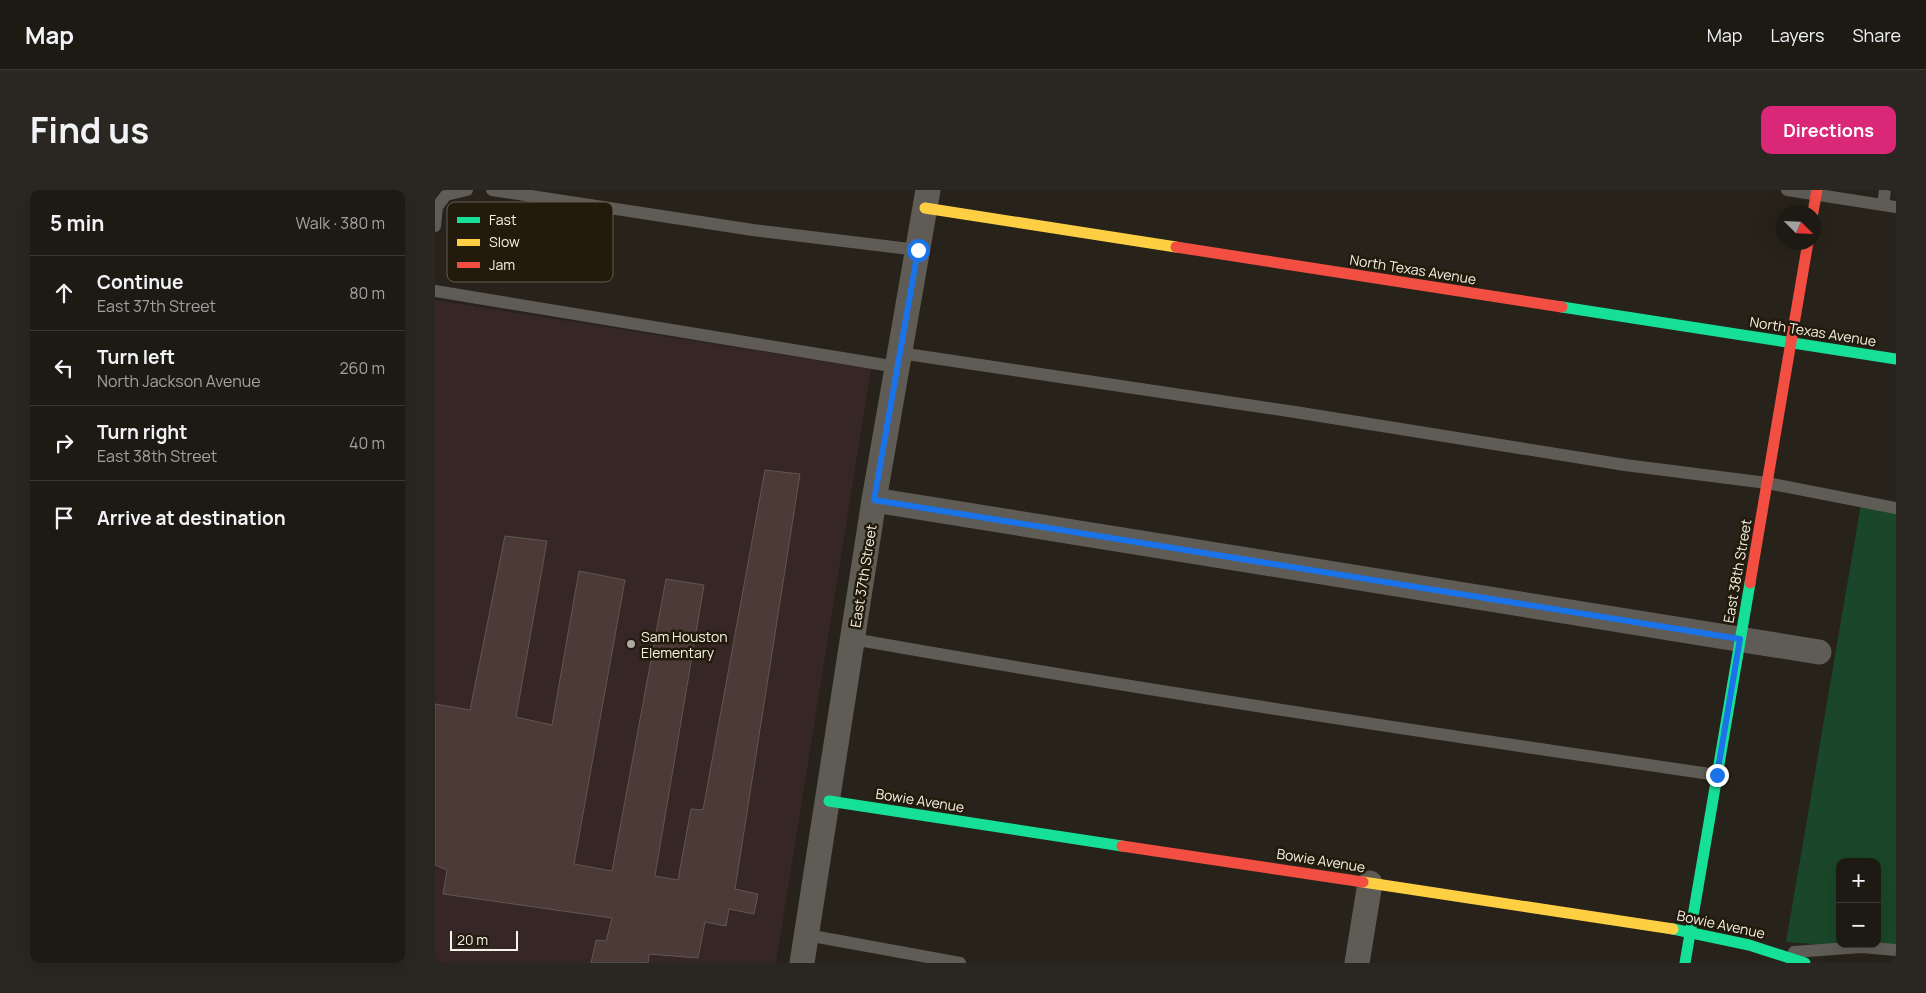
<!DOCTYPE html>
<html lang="en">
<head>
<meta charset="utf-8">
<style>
  :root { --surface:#1d1a14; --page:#2a2722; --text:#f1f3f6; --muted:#a0a1a0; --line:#3b3834; --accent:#db2777 }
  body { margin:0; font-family:Manrope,sans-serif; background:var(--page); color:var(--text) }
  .controls { position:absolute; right:15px; bottom:15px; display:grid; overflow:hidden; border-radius:10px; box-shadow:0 5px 20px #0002 }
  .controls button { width:45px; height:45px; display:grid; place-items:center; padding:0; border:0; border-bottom:1px solid var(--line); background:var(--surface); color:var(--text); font:25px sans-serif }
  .compass { position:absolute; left:1341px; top:15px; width:45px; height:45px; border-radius:50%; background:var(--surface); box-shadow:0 5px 20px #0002; rotate:114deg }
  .scale { position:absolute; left:15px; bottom:12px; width:68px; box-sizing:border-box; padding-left:5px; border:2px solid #f7f2e8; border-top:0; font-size:14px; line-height:18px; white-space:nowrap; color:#f7f2e8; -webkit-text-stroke:4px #221b0c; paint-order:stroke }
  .stop { position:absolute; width:15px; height:15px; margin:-11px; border:4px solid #1a73e8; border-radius:50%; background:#fff }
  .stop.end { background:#1a73e8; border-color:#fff; box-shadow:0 1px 5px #0008 }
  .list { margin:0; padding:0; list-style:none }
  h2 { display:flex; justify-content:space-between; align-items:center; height:65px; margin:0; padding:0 20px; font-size:21px }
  h2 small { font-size:16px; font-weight:400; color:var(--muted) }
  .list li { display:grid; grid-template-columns:32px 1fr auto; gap:15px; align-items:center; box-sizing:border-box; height:75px; padding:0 20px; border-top:1px solid var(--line) }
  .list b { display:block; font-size:19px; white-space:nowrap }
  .list p { margin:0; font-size:16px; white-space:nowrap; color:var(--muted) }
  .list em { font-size:16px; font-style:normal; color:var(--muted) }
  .icon { flex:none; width:28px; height:28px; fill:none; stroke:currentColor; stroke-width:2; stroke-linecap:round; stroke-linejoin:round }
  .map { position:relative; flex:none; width:1461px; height:773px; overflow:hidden; border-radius:10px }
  header { display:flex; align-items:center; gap:30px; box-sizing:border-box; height:70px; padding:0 25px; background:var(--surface); border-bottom:1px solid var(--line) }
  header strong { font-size:24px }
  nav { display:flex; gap:28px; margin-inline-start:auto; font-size:18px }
  .intro { display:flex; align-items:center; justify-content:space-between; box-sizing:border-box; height:120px; padding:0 30px }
  h1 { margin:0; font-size:35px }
  .button { padding:12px 22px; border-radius:10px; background:var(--accent); color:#fff; font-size:18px; font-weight:700 }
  main { display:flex; gap:30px; padding:0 30px }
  aside { flex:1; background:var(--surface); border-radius:10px; box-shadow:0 5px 20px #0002 }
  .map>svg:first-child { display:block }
  .education { fill:#372626 }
  .green { fill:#1a4629; fill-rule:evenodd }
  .building { fill:#4b3a35; stroke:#5e5853 }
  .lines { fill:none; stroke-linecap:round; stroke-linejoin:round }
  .lane { stroke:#5f5c56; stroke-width:12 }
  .street { stroke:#5f5c56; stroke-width:25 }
  .fast { stroke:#16e098; stroke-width:11 }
  .slow { stroke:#ffcf43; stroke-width:11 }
  .jam { stroke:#f24e42; stroke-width:11 }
  .route { stroke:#1a73e8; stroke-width:6 }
  .poi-dot { fill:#aeaaa0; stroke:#221b0c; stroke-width:2 }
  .labels { text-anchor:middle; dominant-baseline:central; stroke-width:5; stroke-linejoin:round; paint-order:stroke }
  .street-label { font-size:14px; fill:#f7f2e8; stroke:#221b0c }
  .poi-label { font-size:14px; fill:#f7f2e8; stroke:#221b0c; text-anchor:start }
  .key { fill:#221b0c; stroke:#625c4e; stroke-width:1 }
  .key-label { font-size:14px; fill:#f7f2e8 }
</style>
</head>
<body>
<header>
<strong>Map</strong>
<nav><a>Map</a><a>Layers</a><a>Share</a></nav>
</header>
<div class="intro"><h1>Find us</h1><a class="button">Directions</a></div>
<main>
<aside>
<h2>5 min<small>Walk · 380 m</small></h2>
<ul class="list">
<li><svg class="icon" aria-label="ahead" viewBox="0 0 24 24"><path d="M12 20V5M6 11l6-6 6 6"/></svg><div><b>Continue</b><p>East 37th Street</p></div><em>80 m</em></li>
<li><svg class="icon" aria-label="left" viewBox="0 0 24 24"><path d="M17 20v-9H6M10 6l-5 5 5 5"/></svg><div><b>Turn left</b><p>North Jackson Avenue</p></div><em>260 m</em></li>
<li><svg class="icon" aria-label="right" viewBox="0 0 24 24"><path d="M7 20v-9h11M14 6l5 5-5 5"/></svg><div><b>Turn right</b><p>East 38th Street</p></div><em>40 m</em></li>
<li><svg class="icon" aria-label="arrive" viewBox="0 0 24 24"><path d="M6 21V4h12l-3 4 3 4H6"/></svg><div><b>Arrive at destination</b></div></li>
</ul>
</aside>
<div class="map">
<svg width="1461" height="773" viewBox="0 0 1461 773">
  <rect width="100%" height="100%" fill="#27231a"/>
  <path class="education" d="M0,110L436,179L341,773H0Z"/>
  <path class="green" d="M1427,308L1461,314V764L1408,756L1351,752ZM1405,672H1442V754H1405Z"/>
  <path class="building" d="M330,280L365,284L300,699L323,704L319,724L294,719L291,736L270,732L263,768L214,764L213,773H156L161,750L171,751L177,728L8,704L12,680L0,675V514L35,520L70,346L112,351L81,527L117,535L144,381L190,390L139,674L177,681L231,389L269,395L220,686L243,690L256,619L268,620Z"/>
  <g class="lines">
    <g class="lane">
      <path d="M57,0L318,40L483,60"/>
      <path d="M1352,0L1461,17"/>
      <path d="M1448,15L1450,0"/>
      <path d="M0,36L2,17L11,5L32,0"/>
      <path d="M0,101L462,177"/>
      <path d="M465,163L860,222L1190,275L1332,293L1461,318"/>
      <path d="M418,449C705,500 994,543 1282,585"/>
      <path d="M372,745L525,773"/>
      <path d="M1359,762L1426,757L1461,760"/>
    </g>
    <g class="street">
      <path d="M439,310L1384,462"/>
      <path d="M367,773L439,310L493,0"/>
      <path d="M922,773L935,693"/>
    </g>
    <g class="fast">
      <path d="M1127,117L1461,169"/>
      <path d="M394,611L687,656"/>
      <path d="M1238,739L1314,755L1370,773"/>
      <path d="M1250,773L1315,393"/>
    </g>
    <g class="slow">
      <path d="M490,18L741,57"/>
      <path d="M928,692L1238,739"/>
    </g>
    <g class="jam">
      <path d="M1378,22L1382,0"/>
      <path d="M741,57L1127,117"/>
      <path d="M1315,393L1373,52"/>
      <path d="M687,656L928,692"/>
    </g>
  </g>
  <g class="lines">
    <path class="route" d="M483,60L439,310L1305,449L1282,585"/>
  </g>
  <circle class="poi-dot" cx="196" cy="454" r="5"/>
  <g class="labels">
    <g class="street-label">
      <text transform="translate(978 79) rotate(9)">North Texas Avenue</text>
      <text transform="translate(1378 141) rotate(9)">North Texas Avenue</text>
      <text transform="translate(1302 381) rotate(-80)">East 38th Street</text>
      <text transform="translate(428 386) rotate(-81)">East 37th Street</text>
      <text transform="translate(485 610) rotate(9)">Bowie Avenue</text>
      <text transform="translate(886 670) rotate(9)">Bowie Avenue</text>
      <text transform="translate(1286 734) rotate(12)">Bowie Avenue</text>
    </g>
    <g class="poi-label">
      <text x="206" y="446">Sam Houston<tspan x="206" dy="16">Elementary</tspan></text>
    </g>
  </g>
  <rect x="12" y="12" width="166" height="80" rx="8" class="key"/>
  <rect x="22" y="27" width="23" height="6" fill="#16e098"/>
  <rect x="22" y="49" width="23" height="7" fill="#ffcf43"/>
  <rect x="22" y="72" width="23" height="6" fill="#f24e42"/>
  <g class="key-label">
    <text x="54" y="35">Fast</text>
    <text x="54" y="57">Slow</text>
    <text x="54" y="80">Jam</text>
  </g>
</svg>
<div class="controls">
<button>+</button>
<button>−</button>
</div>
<svg class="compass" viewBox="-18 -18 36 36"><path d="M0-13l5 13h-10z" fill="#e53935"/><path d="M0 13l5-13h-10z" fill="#a0a1a0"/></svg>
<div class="scale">20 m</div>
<div class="stop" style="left:483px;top:60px"></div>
<div class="stop end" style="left:1282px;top:585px"></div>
</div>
</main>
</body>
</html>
